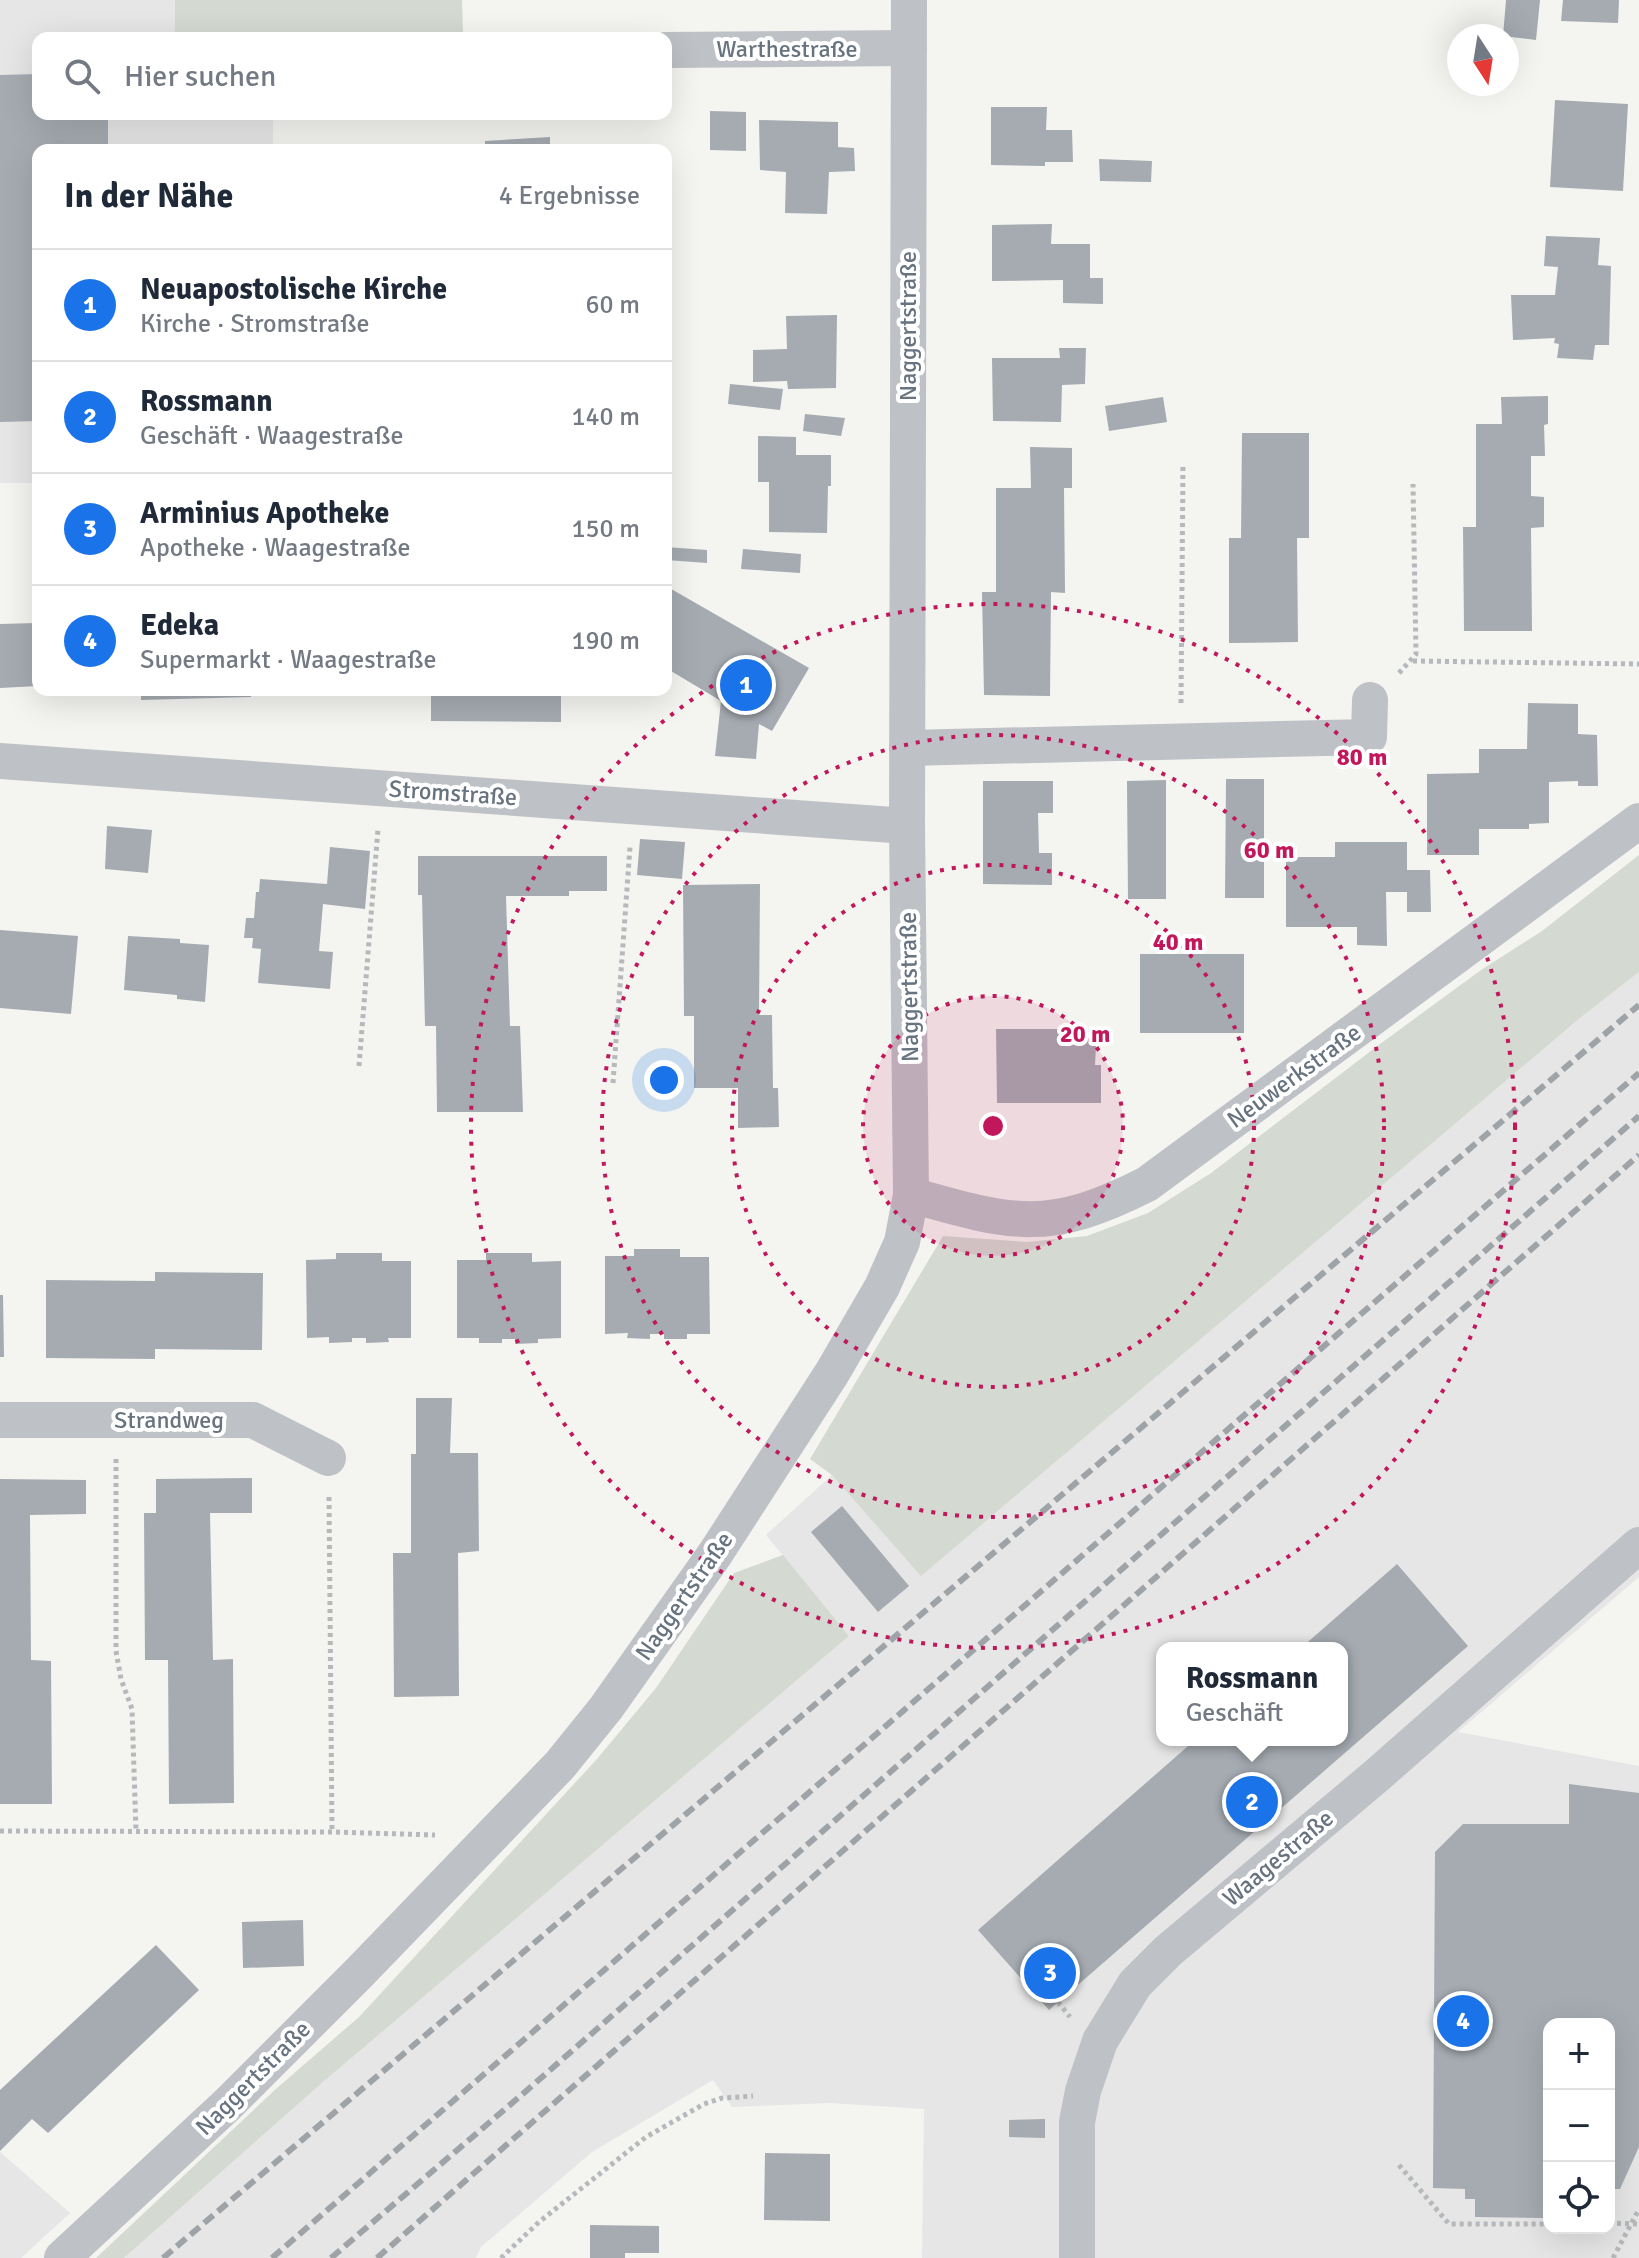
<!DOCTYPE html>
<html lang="de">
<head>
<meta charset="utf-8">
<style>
  :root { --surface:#fff; --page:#f2f2f3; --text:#1f2937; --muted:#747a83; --line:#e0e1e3; --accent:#1a73e8 }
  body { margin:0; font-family:Signika,sans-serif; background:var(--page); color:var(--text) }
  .controls { position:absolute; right:24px; bottom:24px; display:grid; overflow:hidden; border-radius:16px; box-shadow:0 8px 32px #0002 }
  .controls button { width:72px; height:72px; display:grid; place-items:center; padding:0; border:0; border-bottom:2px solid var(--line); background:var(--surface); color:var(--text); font:40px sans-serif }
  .compass { position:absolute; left:1447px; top:24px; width:72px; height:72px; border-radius:50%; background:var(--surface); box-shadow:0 8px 32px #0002; rotate:168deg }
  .you { position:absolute; left:664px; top:1080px; width:28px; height:28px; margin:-20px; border:6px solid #fff; border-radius:50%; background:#1a73e8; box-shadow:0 0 0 12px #1a73e833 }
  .badge { display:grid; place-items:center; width:52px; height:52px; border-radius:50%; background:var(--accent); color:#fff; font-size:26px; font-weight:700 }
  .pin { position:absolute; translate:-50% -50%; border:4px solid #fff; box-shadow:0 2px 8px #0006 }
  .popup { position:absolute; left:1156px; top:1642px; width:192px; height:104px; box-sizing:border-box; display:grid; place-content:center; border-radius:16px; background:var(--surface); filter:drop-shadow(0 2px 6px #0005); font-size:26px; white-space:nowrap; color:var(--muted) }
  .popup b { font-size:30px; color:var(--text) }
  .popup::after { content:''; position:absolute; left:50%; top:100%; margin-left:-16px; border:16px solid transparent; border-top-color:var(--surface) }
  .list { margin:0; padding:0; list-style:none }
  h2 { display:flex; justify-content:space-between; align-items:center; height:104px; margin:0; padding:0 32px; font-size:34px }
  h2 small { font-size:26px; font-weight:400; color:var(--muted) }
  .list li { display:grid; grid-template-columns:52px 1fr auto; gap:24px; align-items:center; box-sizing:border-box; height:112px; padding:0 32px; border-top:2px solid var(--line) }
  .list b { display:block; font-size:30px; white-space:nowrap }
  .list p { margin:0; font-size:26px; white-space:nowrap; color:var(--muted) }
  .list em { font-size:26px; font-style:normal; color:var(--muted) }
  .icon { flex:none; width:44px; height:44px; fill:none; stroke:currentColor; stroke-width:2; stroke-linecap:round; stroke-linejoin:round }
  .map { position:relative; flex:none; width:1639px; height:2258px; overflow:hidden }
  .search { position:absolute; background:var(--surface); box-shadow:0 8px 32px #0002; left:32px; top:32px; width:640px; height:88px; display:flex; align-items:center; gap:20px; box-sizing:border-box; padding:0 28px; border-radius:16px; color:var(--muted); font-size:30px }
  .panel { position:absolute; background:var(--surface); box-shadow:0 8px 32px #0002; left:32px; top:144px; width:640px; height:552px; border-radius:16px }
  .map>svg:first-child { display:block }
  .built { fill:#e5e6e5; fill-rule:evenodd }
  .green { fill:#d4d9d1 }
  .building { fill:#a5abb1 }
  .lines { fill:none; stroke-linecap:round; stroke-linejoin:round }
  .path { stroke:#b6b9bb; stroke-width:5; stroke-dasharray:4 4; stroke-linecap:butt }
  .minor { stroke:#bec1c5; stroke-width:36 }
  .rail { stroke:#9ea3a8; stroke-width:6; stroke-dasharray:12 6; stroke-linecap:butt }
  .ring { fill:none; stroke:#c2185b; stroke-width:4; stroke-dasharray:4 8 }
  .labels { text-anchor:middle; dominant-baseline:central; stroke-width:8; stroke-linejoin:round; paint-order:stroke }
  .street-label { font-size:24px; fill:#67737f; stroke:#fff }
  .centre { fill:#c2185b; stroke:#fff; stroke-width:4 }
  .ring-label { font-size:24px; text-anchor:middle; font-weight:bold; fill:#c2185b; stroke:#fff; stroke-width:8; stroke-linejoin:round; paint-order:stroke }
</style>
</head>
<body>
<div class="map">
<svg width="1639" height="2258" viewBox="0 0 1639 2258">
  <rect width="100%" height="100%" fill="#f4f5f1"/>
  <g class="built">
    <path d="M0,0H175L176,33L272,36V38H38V114H273V150H38V483H0Z"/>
    <path d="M1639,972V1577L1458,1732L1639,1766V2258H922L924,2109L830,2103L732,2107L713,2080L592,2152L481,2247L476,2258H124L323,2082L849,1636L766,1535L832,1475L922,1575L1580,1018ZM1162,1648H1342V1740H1162ZM1549,2024H1609V2228H1549Z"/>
    <path d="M0,2152L70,2213L21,2258H0Z"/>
  </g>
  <g class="green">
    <path d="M175,0H462L463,34L272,36L175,33Z"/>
    <path d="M1639,855V972L1580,1018L921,1576L832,1475L810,1459L943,1236L1027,1242L1087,1236L1148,1213L1211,1173L1380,1044L1481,970L1542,931Z"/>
    <path d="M783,1555L849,1636L323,2082L124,2258H96L277,2088L359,2017L597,1759L656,1688L734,1573Z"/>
  </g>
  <g class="building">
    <path d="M1506,0H1540L1536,40L1503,36Z"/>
    <path d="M1563,0H1619L1618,23L1561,21Z"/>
    <path d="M38,74V114H108V150H38V421L0,422V75Z"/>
    <path d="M1555,100L1628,104L1623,191L1550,187Z"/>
    <path d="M991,107H1047L1046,130H1072L1073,162H1045V166L991,165Z"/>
    <path d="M710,111L746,112V151L710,150Z"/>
    <path d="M759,120L838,122V147L854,148L855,171L829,172L827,214L785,213L786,172L760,170Z"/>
    <path d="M550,137V150H485V141Z"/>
    <path d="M1099,159L1152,161L1151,182L1100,181Z"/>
    <path d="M1052,224L1051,244H1090V278H1103V304L1063,303V280L992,281V225Z"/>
    <path d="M1546,236L1600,238L1598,265L1611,266L1609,345H1595L1593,360L1557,358L1559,344L1554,343L1555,338L1513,340L1511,295H1555L1558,267L1544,266Z"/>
    <path d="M837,315L836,388L788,389L787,381L753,382V350L787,349L786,316Z"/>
    <path d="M1059,348H1086L1085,384L1062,385L1061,422L993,421L992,358H1060Z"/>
    <path d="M730,384L783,389L780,410L728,404Z"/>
    <path d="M1548,396V424L1544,425L1545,456H1531V496L1544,497V527L1531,528L1532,631H1464L1463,527H1476V424H1502L1501,397Z"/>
    <path d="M1163,397L1167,422L1109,431L1105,406Z"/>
    <path d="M805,414L845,418L841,436L803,431Z"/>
    <path d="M1242,433H1309V538H1297L1298,642L1229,643V538H1241Z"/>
    <path d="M758,436L796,437V455H831V486H828L827,533L769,532V482H758Z"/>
    <path d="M1030,447L1072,448V488H1064L1065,593L1051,592L1050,696L984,695L982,592H996V488H1031Z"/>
    <path d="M666,547L707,550V563L666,560Z"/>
    <path d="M743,549L801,554L800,573L741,569Z"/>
    <path d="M666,586L809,668L772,731L759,724L756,759L715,756L721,701L666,668Z"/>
    <path d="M36,623L38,686L0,688V624Z"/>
    <path d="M141,690H251V697L141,700Z"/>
    <path d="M431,690H561V722L431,721Z"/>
    <path d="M1528,703L1578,704V734L1597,735L1598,786H1578V781L1549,782V823L1529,824V829H1479V855H1427V774L1479,773V749H1527Z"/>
    <path d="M1226,779H1264V898H1225Z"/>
    <path d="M1166,780V899H1128L1127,781Z"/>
    <path d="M983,781H1053V813H1038L1039,853H1052V885L983,884Z"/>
    <path d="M107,826L152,830L148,873L105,869Z"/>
    <path d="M640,839L685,842L682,879L637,875Z"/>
    <path d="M1335,842H1407V870H1430L1431,912H1407V892H1386L1387,946L1357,945V927H1286V857H1335Z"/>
    <path d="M330,847L370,851L365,909L323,904L319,951L333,952L330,989L258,983L261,949L252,948L253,938H244L246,918H254L256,892H259L260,879L327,884Z"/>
    <path d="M418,856H607V891H569V896H506L510,1026H520L523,1112H437L436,1026H425L422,895H418Z"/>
    <path d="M760,884L759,1015H772L773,1088H778L779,1127L738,1128V1088H694V1016H684L683,885Z"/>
    <path d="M0,930L78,936L71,1014L0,1008Z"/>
    <path d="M128,936L180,939V943L209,945L205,1002L177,999V995L124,990Z"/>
    <rect x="1140" y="954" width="104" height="79"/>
    <path d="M996,1029H1097L1095,1065H1101V1103H997Z"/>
    <path d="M634,1249H680V1257H709L710,1334H687V1339H664V1334H650V1339L627,1338L628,1333L605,1334V1256H634Z"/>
    <path d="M336,1253H382V1261H411V1338H388L389,1342L366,1343V1338H352V1342L329,1343V1337L307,1338L306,1260L336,1259Z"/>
    <path d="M486,1253H532V1262L561,1261V1338L538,1339V1343L515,1344V1339H502V1343H479V1338H457V1260H486Z"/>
    <path d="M155,1272L263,1273L262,1350L155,1349V1359L46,1358V1280L155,1281Z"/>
    <path d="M0,1295H3L4,1357H0Z"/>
    <path d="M416,1398H452L450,1453H478L479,1551L458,1553L459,1696L394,1697L393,1553H411V1454H416Z"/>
    <path d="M252,1478V1513H210L213,1660L233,1659L234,1803L169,1804L168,1660H145L144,1513H156V1479Z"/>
    <path d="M0,1479L86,1480V1514L30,1515L31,1660L51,1661L52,1804H0Z"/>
    <path d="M842,1506L909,1586L878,1612L811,1532Z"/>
    <path d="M1397,1564L1468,1646L1049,2010L978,1930L1195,1740H1342V1648H1301Z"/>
    <path d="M1569,1784L1639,1793V2147L1620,2189H1609V2024H1549V2218L1475,2217V2199H1465V2189L1433,2188L1435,1852L1463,1824H1569Z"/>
    <path d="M303,1920L304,1966L243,1968L242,1922Z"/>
    <path d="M156,1945L199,1990L48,2133L32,2119L0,2151V2090Z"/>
    <path d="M1045,2119V2138L1009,2137V2120Z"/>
    <path d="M765,2153L830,2154V2221L764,2220Z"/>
    <path d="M590,2225L659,2226V2253H625V2258H590Z"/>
  </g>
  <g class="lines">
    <g class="path">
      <path d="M1413,661L1639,664"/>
      <path d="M1399,673L1416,654L1413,484"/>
      <path d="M1181,703L1183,464"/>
      <path d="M359,1066L378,829"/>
      <path d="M613,1083L630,847"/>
      <path d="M116,1459V1651L121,1679L132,1709L136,1831"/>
      <path d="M329,1497L332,1832"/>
      <path d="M0,1831L332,1832L435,1835"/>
      <path d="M1058,2002L1070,2017"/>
      <path d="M1399,2165L1449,2224H1549"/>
      <path d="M1609,2223L1639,2224"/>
      <path d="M501,2258L539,2222L646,2137L704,2104L722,2098L753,2096"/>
      <path d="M1613,2258L1639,2209"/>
    </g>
    <g class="minor">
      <path d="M666,50L909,48"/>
      <path d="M907,748L1369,737L1370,700"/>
      <path d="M0,761L907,826"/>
      <path d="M911,1195C1013,1224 1049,1234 1147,1184L1639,821"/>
      <path d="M0,1420H253L328,1458"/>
      <path d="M62,2258L228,2104L359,1973L560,1765L606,1708L715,1554L832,1373L882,1287L902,1242L911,1195L907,826L909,0"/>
      <path d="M1077,2258V2122L1083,2091L1100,2041L1135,1984L1168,1951L1375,1777L1639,1545"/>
    </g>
    <g class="rail">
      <path d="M163,2258L1639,1005"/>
      <path d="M272,2258L1639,1073"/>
      <path d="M331,2258L525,2092L1639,1116"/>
      <path d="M377,2258L1639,1155"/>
    </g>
  </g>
  <circle cx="993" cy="1126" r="130" fill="#c2185b" fill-opacity=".12"/>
  <g class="ring">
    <circle cx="993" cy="1126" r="130"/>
    <circle cx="993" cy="1126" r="261"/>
    <circle cx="993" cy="1126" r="391"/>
    <circle cx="993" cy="1126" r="522"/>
  </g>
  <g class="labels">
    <g class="street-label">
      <text x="787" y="49">Warthestraße</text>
      <text transform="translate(908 326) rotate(-90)">Naggertstraße</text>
      <text transform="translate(453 793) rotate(4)">Stromstraße</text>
      <text transform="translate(909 987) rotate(-91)">Naggertstraße</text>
      <text transform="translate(1294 1076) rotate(-36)">Neuwerkstraße</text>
      <text x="169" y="1420">Strandweg</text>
      <text transform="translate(684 1596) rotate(-55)">Naggertstraße</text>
      <text transform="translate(1278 1858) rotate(-40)">Waagestraße</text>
      <text transform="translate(253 2078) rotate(-45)">Naggertstraße</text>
    </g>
  </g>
  <circle cx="993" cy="1126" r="12" class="centre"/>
  <g class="ring-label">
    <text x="1362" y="765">80 m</text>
    <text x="1269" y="858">60 m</text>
    <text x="1178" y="950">40 m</text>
    <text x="1085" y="1042">20 m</text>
  </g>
</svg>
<div class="controls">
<button>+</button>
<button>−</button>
<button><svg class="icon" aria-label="locate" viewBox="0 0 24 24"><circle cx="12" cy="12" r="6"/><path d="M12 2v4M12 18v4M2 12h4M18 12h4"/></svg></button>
</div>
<svg class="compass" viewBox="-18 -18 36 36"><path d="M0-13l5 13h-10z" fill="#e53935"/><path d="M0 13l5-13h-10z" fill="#747a83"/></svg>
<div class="you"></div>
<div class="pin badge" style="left:746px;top:685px">1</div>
<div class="pin badge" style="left:1252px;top:1802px">2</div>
<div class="popup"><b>Rossmann</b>Geschäft</div>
<div class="pin badge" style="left:1050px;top:1973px">3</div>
<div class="pin badge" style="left:1463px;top:2021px">4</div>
<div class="search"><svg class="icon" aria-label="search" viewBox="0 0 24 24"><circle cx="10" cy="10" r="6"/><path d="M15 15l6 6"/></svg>Hier suchen</div>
<section class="panel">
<h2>In der Nähe<small>4 Ergebnisse</small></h2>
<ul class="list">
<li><span class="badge">1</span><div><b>Neuapostolische Kirche</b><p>Kirche · Stromstraße</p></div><em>60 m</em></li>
<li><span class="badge">2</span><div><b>Rossmann</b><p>Geschäft · Waagestraße</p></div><em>140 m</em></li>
<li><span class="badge">3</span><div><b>Arminius Apotheke</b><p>Apotheke · Waagestraße</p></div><em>150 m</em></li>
<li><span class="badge">4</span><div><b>Edeka</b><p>Supermarkt · Waagestraße</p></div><em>190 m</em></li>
</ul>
</section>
</div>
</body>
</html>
